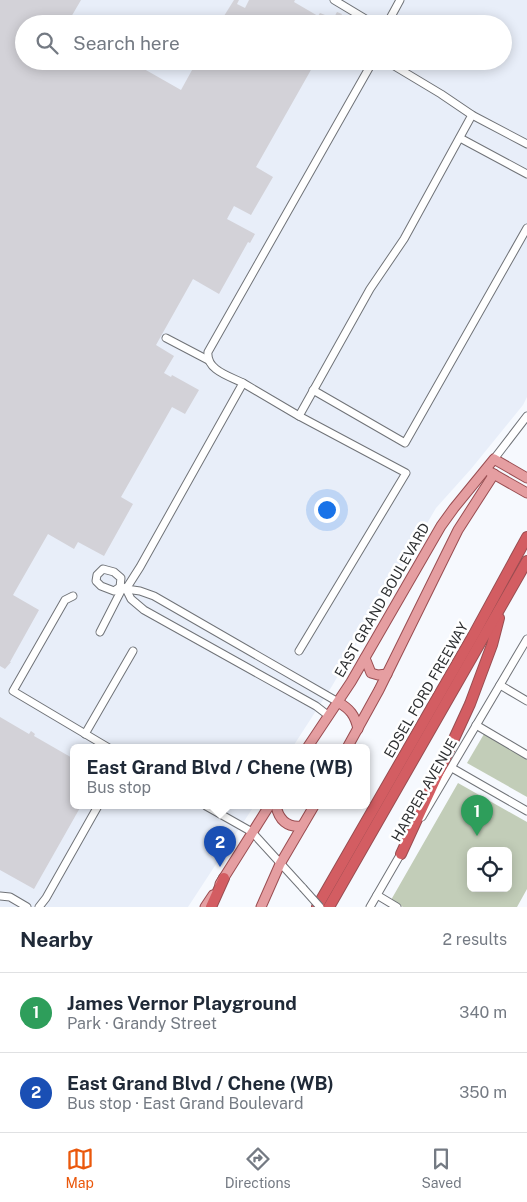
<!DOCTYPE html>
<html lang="en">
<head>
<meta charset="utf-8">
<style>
  :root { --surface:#fff; --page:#f6f6f7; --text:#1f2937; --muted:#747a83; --line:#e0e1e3; --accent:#ea580c }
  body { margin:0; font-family:"Public Sans",sans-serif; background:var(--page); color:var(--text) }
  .controls { position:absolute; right:15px; bottom:15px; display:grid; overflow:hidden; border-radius:8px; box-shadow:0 2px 12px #0003 }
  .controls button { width:45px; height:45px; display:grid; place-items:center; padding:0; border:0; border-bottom:1px solid var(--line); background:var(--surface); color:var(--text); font:25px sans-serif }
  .you { position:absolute; left:326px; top:509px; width:18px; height:18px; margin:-12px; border:4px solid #fff; border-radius:50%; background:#1a73e8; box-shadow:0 0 0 8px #1a73e833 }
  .badge { display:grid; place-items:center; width:32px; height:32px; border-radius:50%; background:var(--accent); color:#fff; font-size:16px; font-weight:700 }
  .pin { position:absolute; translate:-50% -41px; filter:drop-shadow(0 1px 2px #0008) }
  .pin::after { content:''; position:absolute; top:26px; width:18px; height:15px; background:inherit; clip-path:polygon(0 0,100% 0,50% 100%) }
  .popup { position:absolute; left:70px; top:744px; width:300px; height:65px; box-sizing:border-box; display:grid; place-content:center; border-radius:8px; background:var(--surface); filter:drop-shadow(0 1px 4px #0005); font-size:16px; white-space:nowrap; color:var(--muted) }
  .popup b { font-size:19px; color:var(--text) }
  .popup::after { content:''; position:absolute; left:50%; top:100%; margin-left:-10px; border:10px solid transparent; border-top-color:var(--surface) }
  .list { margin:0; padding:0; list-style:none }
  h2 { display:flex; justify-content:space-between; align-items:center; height:65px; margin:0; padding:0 20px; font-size:21px }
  h2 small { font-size:16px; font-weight:400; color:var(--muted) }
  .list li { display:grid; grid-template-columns:32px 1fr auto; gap:15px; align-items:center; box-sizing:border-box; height:80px; padding:0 20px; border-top:1px solid var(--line) }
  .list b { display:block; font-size:19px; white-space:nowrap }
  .list p { margin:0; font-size:16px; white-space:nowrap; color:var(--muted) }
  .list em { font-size:16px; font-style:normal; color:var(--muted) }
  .icon { flex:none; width:28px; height:28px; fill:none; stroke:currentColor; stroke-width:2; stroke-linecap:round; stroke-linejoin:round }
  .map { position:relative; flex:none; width:527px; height:907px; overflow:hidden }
  .search { position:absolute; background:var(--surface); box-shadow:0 2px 12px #0003; left:15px; right:15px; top:15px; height:55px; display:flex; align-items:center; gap:12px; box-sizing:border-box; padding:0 18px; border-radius:28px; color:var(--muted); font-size:19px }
  .sheet { height:225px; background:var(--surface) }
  nav { display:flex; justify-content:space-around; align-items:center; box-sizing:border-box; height:70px; border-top:1px solid var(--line); background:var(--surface); font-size:14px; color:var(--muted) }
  nav a { display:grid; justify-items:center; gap:2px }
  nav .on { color:var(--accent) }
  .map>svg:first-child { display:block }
  .built { fill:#e8eef9; fill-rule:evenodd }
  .green { fill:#c2cdb8; fill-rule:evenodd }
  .building { fill:#d3d2d8 }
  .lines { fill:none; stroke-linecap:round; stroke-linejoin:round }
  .minor-casing { stroke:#707378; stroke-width:9 }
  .major-casing { stroke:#994d51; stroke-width:11 }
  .highway-casing { stroke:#994d51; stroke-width:12 }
  .minor { stroke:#fff; stroke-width:7 }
  .major { stroke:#e59ea1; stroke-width:9 }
  .highway { stroke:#d35d62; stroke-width:10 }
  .minor-bridge-casing { stroke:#707378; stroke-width:9; stroke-linecap:butt }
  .minor-bridge { stroke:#fff; stroke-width:7 }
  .labels { text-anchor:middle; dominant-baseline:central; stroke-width:5; stroke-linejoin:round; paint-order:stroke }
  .street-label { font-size:14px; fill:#2e3032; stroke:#fff }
</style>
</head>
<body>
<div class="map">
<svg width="527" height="907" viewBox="0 0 527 907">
  <rect width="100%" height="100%" fill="#f6f9fe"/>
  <path class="built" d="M0,0H527V397L523,405L471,469L436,508L332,686L292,748H74V806H254L188,907H0ZM24,24H503V61H24Z"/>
  <g class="green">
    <path d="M484,734L527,759V797L467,763Z"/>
    <path d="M458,783L527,822V889L517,907H403L391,900ZM471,851H508V888H471Z"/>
  </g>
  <g class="building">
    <path d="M0,0H81L67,24H24V61H130L181,90L197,61H316L256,167L273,177L251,215L234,206L227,219L255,234L250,243L248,242L219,294L193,279L156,345L174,356L164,373L171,377L172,375L199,390L185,414L172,407L121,497L133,504L104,556L78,542L74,549L48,534L13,595L39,610L10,662H11L5,669L0,666Z"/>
    <path d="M234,0H239L237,4L245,8L249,0H295L294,2L318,16L320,13L325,15L323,19L331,23L337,12L342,14L337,24H219Z"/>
    <path d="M0,717L29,734L31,731L35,734L34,736L74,759V806H81L34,889L0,870Z"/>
  </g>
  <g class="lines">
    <defs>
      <g id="minor">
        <path d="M334,0L374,24"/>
        <path d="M387,24L400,0"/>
        <path d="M386,61L441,94L472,115L527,144"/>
        <path d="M460,138L527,174"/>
        <path d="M166,338L208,360"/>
        <path d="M243,383L299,416L370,289L404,239L472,115"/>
        <path d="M313,390L405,443L527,228"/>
        <path d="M494,459L527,416"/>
        <path d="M103,569L114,572L121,578L120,587L114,591L101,586L96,581L97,575Z"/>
        <path d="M120,587L126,589L140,567L243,383C229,376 206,370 208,352L373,61"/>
        <path d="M126,589L140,591L154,596L338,702"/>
        <path d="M126,589L131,599L144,610L316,706L329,716"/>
        <path d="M73,596L65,600L13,691L109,748"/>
        <path d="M100,632L123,587"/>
        <path d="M299,651L406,473L299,416"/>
        <path d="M500,685L527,701"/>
        <path d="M476,725L527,755"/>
        <path d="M85,734L133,651"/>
        <path d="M452,768L527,811"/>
        <path d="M206,806L252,832L303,888"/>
        <path d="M422,817L527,639"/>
        <path d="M377,895L397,907"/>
        <path d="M0,896L10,897L27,907"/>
        <path d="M39,907L46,898L98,806"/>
        <path d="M370,907L403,850"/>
      </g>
      <g id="major">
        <path d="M490,472L527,493"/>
        <path d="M365,658L371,673L378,675L387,674"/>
        <path d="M338,702C350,709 355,715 358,729"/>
        <path d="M307,748L351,682L441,526L454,508L494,459L527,478"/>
        <path d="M347,748L379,690L458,530L494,474"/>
        <path d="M276,806C279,820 287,828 302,826"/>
        <path d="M220,884L269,806"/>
        <path d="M205,907L213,895"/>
        <path d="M261,907L280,864L314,806"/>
      </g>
      <g id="highway">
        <path d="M401,854L470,704L492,645L499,618"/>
        <path d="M211,907L224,878"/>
        <path d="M317,907L473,636L527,537"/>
        <path d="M329,907L527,561"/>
      </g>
    </defs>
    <use href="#minor" class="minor-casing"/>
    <use href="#major" class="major-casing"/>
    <use href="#highway" class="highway-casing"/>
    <use href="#minor" class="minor"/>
    <use href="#major" class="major"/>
    <use href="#highway" class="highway"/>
    <defs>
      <path id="minor-bridge" d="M303,888L320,907"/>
    </defs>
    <use href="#minor-bridge" class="minor-bridge-casing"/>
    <use href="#minor-bridge" class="minor-bridge"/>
  </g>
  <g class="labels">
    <g class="street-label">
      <text transform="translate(382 600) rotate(-60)">EAST GRAND BOULEVARD</text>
      <text transform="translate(426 690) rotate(-60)">EDSEL FORD FREEWAY</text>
      <text transform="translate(424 790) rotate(-60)">HARPER AVENUE</text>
    </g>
  </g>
</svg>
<div class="controls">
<button><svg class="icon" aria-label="locate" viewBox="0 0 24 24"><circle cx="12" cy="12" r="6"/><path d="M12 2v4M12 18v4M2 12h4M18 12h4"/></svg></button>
</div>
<div class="you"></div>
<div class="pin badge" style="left:477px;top:836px;background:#2e9e5b">1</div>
<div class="pin badge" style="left:220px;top:867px;background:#1a4fb4">2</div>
<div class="popup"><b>East Grand Blvd / Chene (WB)</b>Bus stop</div>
<div class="search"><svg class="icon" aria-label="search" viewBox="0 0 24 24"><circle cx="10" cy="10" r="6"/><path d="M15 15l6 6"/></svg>Search here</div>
</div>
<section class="sheet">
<h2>Nearby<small>2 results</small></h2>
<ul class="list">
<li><span class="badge" style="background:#2e9e5b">1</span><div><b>James Vernor Playground</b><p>Park · Grandy Street</p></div><em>340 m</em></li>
<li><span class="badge" style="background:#1a4fb4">2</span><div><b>East Grand Blvd / Chene (WB)</b><p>Bus stop · East Grand Boulevard</p></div><em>350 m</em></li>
</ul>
</section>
<nav>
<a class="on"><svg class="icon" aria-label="map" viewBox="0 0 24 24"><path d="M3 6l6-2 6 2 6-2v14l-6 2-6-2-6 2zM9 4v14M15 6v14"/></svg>Map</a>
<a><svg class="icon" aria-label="directions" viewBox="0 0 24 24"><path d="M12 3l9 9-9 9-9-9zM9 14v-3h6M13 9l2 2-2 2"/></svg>Directions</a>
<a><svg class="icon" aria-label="saved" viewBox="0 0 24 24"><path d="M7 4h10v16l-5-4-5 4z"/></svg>Saved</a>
</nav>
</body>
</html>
